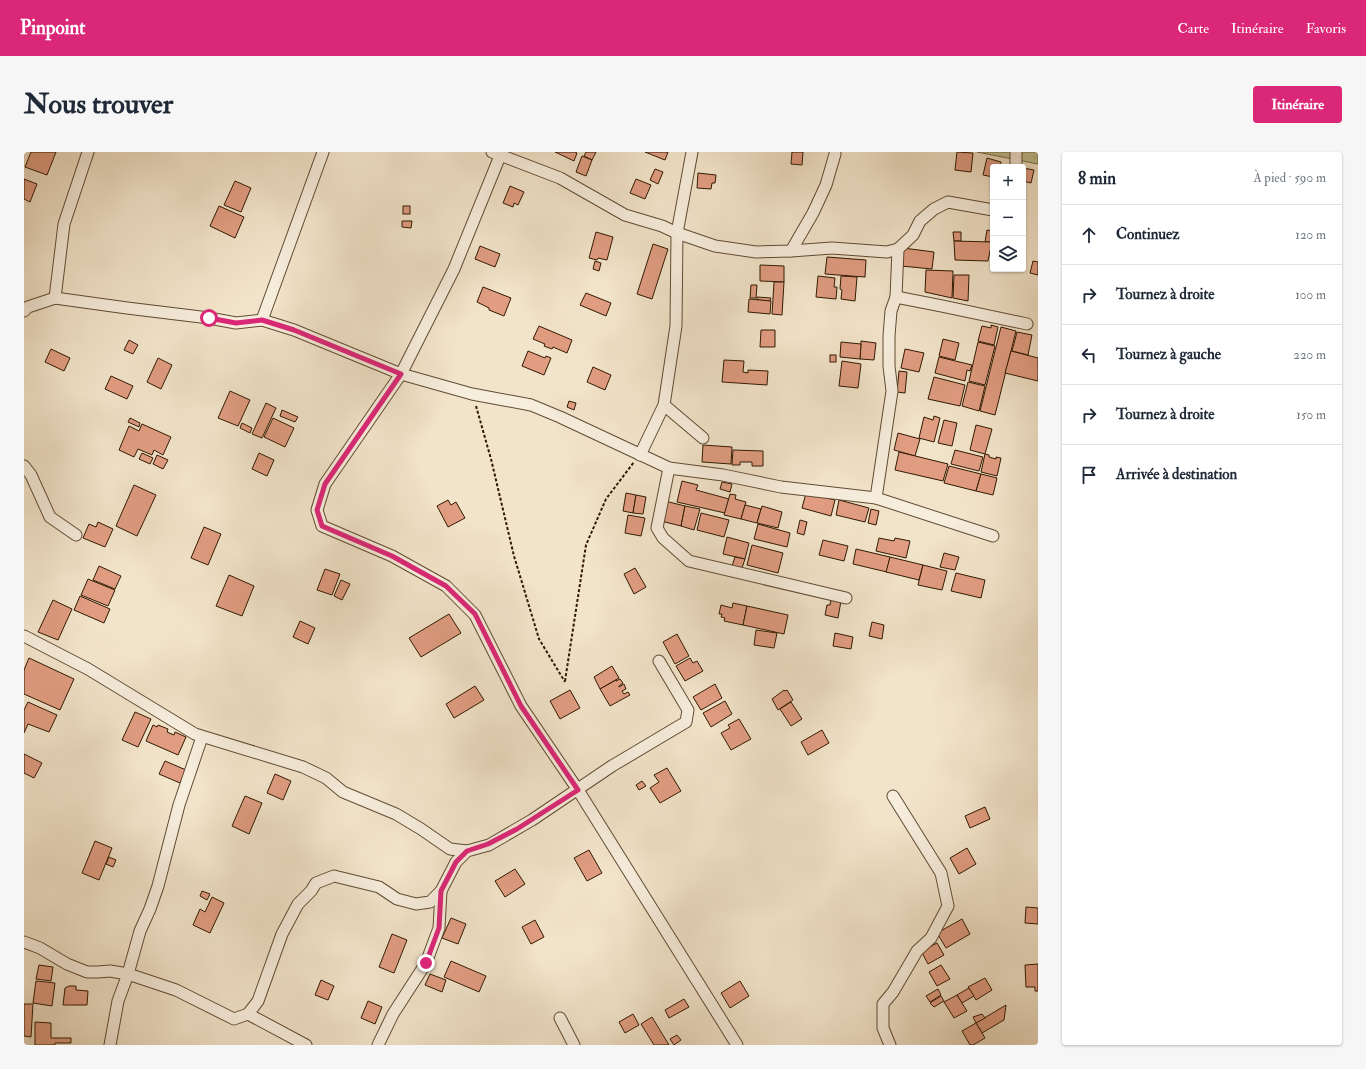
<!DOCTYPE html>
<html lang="fr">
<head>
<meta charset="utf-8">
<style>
  :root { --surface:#fff; --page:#f6f6f7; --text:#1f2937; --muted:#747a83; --line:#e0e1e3; --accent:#db2777 }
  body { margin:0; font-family:"IM FELL Double Pica",serif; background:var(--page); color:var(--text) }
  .controls { position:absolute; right:12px; top:12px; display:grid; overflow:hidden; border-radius:4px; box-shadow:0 1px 3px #0004 }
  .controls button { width:36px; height:36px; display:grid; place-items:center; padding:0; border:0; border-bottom:1px solid var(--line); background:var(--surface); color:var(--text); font:20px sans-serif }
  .stop { position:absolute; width:12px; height:12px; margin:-9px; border:3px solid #db2777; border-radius:50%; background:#fff }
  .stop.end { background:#db2777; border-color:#fff; box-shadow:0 1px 4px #0008 }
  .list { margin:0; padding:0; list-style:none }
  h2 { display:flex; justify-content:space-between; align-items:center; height:52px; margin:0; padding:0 16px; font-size:17px }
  h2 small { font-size:13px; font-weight:400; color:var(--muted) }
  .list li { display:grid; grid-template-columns:26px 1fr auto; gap:12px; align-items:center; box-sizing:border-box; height:60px; padding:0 16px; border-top:1px solid var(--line) }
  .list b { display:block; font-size:15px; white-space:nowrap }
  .list em { font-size:13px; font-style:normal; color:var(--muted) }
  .icon { flex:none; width:22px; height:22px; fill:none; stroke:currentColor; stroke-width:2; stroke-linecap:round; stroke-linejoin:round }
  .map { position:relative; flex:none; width:1014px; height:893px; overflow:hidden; border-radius:4px }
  header { display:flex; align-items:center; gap:24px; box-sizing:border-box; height:56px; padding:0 20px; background:var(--accent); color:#fff }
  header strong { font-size:19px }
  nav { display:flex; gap:22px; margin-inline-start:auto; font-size:14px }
  .intro { display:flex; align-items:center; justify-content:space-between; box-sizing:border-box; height:96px; padding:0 24px }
  h1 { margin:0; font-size:28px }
  .button { padding:10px 18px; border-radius:4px; background:var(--accent); color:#fff; font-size:14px; font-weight:700 }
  main { display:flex; gap:24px; padding:0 24px }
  aside { flex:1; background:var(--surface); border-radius:4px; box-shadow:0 1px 3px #0004 }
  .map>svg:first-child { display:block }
  .grass { fill:url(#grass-tufts); stroke:#786e49 }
  .building { fill:#e19d82; stroke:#301900 }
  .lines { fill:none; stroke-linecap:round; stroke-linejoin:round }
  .minor-casing { stroke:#604c32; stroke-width:13 }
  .path { stroke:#301900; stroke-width:2; stroke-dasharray:3 2; stroke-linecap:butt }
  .minor { stroke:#f7eddd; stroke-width:11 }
  .route { stroke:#db2777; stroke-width:5 }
</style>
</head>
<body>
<header>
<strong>Pinpoint</strong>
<nav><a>Carte</a><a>Itinéraire</a><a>Favoris</a></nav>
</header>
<div class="intro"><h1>Nous trouver</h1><a class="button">Itinéraire</a></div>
<main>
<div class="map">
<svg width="1014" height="893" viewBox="0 0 1014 893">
  <defs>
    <pattern id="grass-tufts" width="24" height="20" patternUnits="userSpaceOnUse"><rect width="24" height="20" fill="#c1c292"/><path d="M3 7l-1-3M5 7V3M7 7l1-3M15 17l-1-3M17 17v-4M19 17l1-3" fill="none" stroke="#a6a67c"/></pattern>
  </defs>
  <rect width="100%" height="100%" fill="#f2e4ca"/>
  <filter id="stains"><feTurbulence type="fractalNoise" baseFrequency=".005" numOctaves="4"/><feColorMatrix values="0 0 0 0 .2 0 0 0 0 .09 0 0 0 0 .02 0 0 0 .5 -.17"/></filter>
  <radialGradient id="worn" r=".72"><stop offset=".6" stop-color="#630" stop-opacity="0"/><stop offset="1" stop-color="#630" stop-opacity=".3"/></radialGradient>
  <path class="grass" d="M953,0H1014V12Z"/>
  <g class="building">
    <path d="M7,0H32L23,23L1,15Z"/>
    <path d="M531,0H551L553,1L550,9Z"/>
    <path d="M562,0H572L568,8L560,4Z"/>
    <path d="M621,0H644L641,8Z"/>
    <path d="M768,0H779L778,13L767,12Z"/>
    <path d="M933,0L949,1L947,20L931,18Z"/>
    <path d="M558,4L568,8L562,24L552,20Z"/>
    <path d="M963,6L977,10L976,15H969V25L959,23Z"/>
    <path d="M999,16L1010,18L1007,31L999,29Z"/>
    <path d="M631,17L639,20L634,32L626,28Z"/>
    <path d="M674,21L692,23L691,31H688L687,37L673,36Z"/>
    <path d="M0,27L13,32L6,50L0,47Z"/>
    <path d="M612,27L627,33L621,47L606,41Z"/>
    <path d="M211,29L227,36L217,60L200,53Z"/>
    <path d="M486,34L500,40L494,53L490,51L489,55L479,51Z"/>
    <path d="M195,54L220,65L211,86L186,74Z"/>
    <rect x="379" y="54" width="7" height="8"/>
    <path d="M378,69H388L387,76L378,75Z"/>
    <path d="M963,78L969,79L968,90H961Z"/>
    <path d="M572,80L589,85L583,108L574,106L573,108L565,106Z"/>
    <path d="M929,80H937V89H930Z"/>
    <path d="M930,89L968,90L964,109L931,108Z"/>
    <path d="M629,92L644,97L628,147L613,142Z"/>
    <path d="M456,94L476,102L471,115L451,107Z"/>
    <path d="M879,96L910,100L908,117L877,114Z"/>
    <path d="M803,105L842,108L841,125L801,122Z"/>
    <path d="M571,109L577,111L575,119L569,117Z"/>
    <path d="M1009,109L1014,110V123L1006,121Z"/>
    <path d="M736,113L760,114V130L736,129Z"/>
    <path d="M902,118L929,119L928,146L901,140Z"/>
    <path d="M930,123H945L944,149L929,146Z"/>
    <path d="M794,124L811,126L810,135H813L812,147L792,145Z"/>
    <path d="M817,124L833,125L831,149L817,147L818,138L816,137Z"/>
    <path d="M750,130H760L758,163L748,162Z"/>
    <path d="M727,133H733L732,146H726Z"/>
    <path d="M459,135L487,146L480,164L465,158V156L453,150Z"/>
    <path d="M562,141L587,151L582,164L556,153Z"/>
    <path d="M733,145L747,146L746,149L733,148Z"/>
    <path d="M725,147L747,149L746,162L724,160Z"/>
    <path d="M967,173L974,175L970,193L954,189L958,174L967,176Z"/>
    <path d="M515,174L548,188L543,201L529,195L528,197L520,194L521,192L509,187Z"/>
    <path d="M977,175L992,179L971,263L956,259Z"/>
    <path d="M737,178H751V195H736Z"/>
    <path d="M993,180L1008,183L1004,203L988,199Z"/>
    <path d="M919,187L935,191L931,208L915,204Z"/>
    <path d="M105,188L114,193L109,202L100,198Z"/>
    <path d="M837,189L852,191L850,208L836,207Z"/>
    <path d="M817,190L837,192L836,207L816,205Z"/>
    <path d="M954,190L971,194L961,233L945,229Z"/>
    <path d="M27,197L46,206L40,219L21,210Z"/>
    <path d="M881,197L900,201L895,220L877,216Z"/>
    <path d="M504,199L521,206L522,204L527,206L520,223L498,214Z"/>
    <path d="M987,199L1014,206V229L981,221Z"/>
    <rect x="806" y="203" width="6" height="7"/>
    <path d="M915,205L948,213L946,219L943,218L941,229L911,221Z"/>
    <path d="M134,206L148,213L137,237L123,230Z"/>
    <path d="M700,208L720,209L719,220L724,221V218L744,219L743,233L698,230Z"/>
    <path d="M818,209L837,212L834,236L815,234Z"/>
    <path d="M569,215L587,223L581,238L563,230Z"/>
    <path d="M875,219L883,220L881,241L873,240Z"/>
    <path d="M87,224L109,234L103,247L81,237Z"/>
    <path d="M910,225L941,233L936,254L904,247Z"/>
    <path d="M944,230L961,234L955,259L938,254Z"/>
    <path d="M206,239L226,248L214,274L194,266Z"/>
    <path d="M545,249L552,251L550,258L543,255Z"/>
    <path d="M242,251L252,256L238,286L228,282Z"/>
    <path d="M258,258L274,265L271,270L256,264Z"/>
    <path d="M910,264L916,266L910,290L895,286L900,265L909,268Z"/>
    <path d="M106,266L116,271L115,275L104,270Z"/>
    <path d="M249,266L270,276L261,295L240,285Z"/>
    <path d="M920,268L933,271L928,294L914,291Z"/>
    <path d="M218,271L228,276L226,281L216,276Z"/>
    <path d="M118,272L147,285L139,303L130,298L128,303L114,297L110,305L95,298L105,274L115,279Z"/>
    <path d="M952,273L968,277L961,302L946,298Z"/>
    <path d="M874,281L896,287L891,304L870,298Z"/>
    <path d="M679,293L708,295L707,312L678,310Z"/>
    <path d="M709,298L739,299V314H728V310H716V313H708Z"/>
    <path d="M931,298L959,305L955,319L927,312Z"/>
    <path d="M875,300L924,312L919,329L871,318Z"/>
    <path d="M118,301L129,306L126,312L115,307Z"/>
    <path d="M235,301L250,308L243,324L228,317Z"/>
    <path d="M961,302L965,303V305L972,307V305L977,306L973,324L957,320Z"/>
    <path d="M133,303L144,308L139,317L129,312Z"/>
    <path d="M925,314L957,322L952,339L920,331Z"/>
    <path d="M957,322L973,326L969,343L952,339Z"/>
    <path d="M658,329L674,333L672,338L705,347L701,361L653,350Z"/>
    <path d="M698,330L708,332L706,340L696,337Z"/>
    <path d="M110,333L132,343L113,384L92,374Z"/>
    <path d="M602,341L612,343L609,361L599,359Z"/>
    <path d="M782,341L811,348L807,364L778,356Z"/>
    <path d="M706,342L712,343L711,347L722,350L717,367L700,363Z"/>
    <path d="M612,343L622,345L619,362L609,361Z"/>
    <path d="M424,348L427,353L432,350L441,366L424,375L413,354Z"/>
    <path d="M815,348L845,356L841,370L812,363Z"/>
    <path d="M641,349L661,354L657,374L637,369Z"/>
    <path d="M721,353L737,357L733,371L717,367Z"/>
    <path d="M661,354L676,357L670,378L657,374Z"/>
    <path d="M738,354L758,360L754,376L733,371Z"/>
    <path d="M847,357L855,359L852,373L844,371Z"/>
    <path d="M677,361L705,368L700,385L673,378Z"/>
    <path d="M604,363L621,366L617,384L601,381Z"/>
    <path d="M776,368L783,370L780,383L773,381Z"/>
    <path d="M74,370L89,377L81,395L59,386L65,372L72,375Z"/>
    <path d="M734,372L766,381L763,395L730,387Z"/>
    <path d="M180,375L197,382L184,413L167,406Z"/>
    <path d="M703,385L725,391L721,407L699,402Z"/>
    <path d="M855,386L870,389L871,386L886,389L882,406L852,399Z"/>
    <path d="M799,388L824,394L820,409L795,403Z"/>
    <path d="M728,393L759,401L754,421L723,413Z"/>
    <path d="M832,397L866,405L863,420L829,412Z"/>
    <path d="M920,401L935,405L931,418L916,415Z"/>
    <path d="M711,405L721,407L718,416L708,414Z"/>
    <path d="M866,405L899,413L895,428L862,420Z"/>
    <path d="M899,413L923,419L918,438L894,433Z"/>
    <path d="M75,414L97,424L91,437L69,428Z"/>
    <path d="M611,416L622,435L610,442L600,422Z"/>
    <path d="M301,417L316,422L308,443L293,438Z"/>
    <path d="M932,421L961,428L957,446L927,439Z"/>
    <path d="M205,423L230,434L218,464L192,454Z"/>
    <path d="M64,427L91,438L84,454L57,443Z"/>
    <path d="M317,428L326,432L318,448L310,444Z"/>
    <path d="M56,444L86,457L80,471L50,458Z"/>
    <path d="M807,447L817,449L814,466L801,463L803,453H806Z"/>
    <path d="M29,448L48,457L34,488L14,480Z"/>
    <path d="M709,451L723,454L719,473L700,469L701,466L697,465L698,462H695L697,453L708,456Z"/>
    <path d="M723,454L764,463L760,482L719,473Z"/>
    <path d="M425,462L437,481L397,505L385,486Z"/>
    <path d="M276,469L291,476L284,492L269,485Z"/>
    <path d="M848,470L860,473L858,487L845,484Z"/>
    <path d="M732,478L753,481L750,496L730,493Z"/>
    <path d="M811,481L829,485L827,497L809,494Z"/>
    <path d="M653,482L665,504L651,512L639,490Z"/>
    <path d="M5,506L50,527L36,558L0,542V518Z"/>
    <path d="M666,506L669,511L673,509L679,519L661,529L652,514Z"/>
    <path d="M588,514L595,526L576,537L570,525Z"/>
    <path d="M596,527L599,531L595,534V535L600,532L602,537L598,539L600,542L604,540L606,543L586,554L576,537L592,528V529Z"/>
    <path d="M691,532L698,546L677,558L669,545Z"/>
    <path d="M451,534L460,548L430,566L422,552Z"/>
    <path d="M546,538L556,556L536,567L526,549Z"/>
    <path d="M760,538L761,539L763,538L769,548L754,558L748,547Z"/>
    <path d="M701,549L708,562L687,575L679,561Z"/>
    <path d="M4,550L33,563L25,580L4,572L0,581V558Z"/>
    <path d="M767,550L778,567L767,574L756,557Z"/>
    <path d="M111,560L127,567L114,595L98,588Z"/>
    <path d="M715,567L727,587L707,598L697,581L706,576L704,573Z"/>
    <path d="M129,573L133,575L134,573L144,577L143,580L150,583L151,580L162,585L154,603L122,589Z"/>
    <path d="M798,578L805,591L784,603L777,590Z"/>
    <path d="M0,602L18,611L10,626L0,621Z"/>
    <path d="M141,609L162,618L156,631L135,622Z"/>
    <path d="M643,616L657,639L636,651L626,636L635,630L630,623Z"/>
    <path d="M251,622L267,629L259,648L243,641Z"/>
    <path d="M618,629L622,634L615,638L612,633Z"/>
    <path d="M221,644L238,651L225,682L208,674Z"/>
    <path d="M961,655L966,667L946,676L941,664Z"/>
    <path d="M71,689L88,696L75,728L58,721Z"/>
    <path d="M943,696L952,712L935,722L926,706Z"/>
    <path d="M565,698L578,721L563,729L550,706Z"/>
    <path d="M85,705L92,708L89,715L82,712Z"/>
    <path d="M491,717L501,732L481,745L471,729Z"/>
    <path d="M178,739L186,742L183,748L176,744Z"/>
    <path d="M188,745L200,751L186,781L169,773L176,757L181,760Z"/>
    <path d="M1002,755L1014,756V772L1001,771Z"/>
    <path d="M427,766L442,772L434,792L418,786Z"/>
    <path d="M938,767L946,782L922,796L913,781Z"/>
    <path d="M511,768L520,785L507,792L498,775Z"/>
    <path d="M368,782L383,788L370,821L355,815Z"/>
    <path d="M913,791L920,803L904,812L897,799Z"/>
    <path d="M427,809L462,824L455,840L420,825Z"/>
    <path d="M1014,812V839H1011V835H1002L1001,813Z"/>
    <path d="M15,813L29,815L27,829L12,827Z"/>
    <path d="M917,813L926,827L913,834L905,820Z"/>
    <path d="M406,822L422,828L418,840L401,833Z"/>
    <path d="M961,826L968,838L952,848L944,835Z"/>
    <path d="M297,828L310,834L304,848L291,843Z"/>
    <path d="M12,829L31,831L28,854L9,851Z"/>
    <path d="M716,829L725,844L706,856L697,841Z"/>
    <path d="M45,834H52V838L64,839L63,853H39L41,836Z"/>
    <path d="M945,836L950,844L938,851L933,843Z"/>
    <path d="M914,837L917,843L906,850L902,844Z"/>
    <path d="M933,843L943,859L930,866L920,850Z"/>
    <path d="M917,844L920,849L910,855L906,851Z"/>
    <path d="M660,847L665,855L645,866L641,858Z"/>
    <path d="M344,849L358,855L351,872L337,866Z"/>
    <path d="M0,852H9L7,885L0,884Z"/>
    <path d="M982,853L980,868L958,881L952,871Z"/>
    <path d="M609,862L615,873L601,881L595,870Z"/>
    <path d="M958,862L961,866L952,871L949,865Z"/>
    <path d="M628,865L645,893H630L617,872Z"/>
    <path d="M11,870L27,871V886H47V891H31V893H11Z"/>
    <path d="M952,871L961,886L949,893H946L938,879Z"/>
    <path d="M653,883L657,888L650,893L646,887Z"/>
  </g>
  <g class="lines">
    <defs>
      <g id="minor">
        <path d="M468,0L536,26L601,63L638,74L653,81L691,94L732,100L767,99L789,61L802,33L811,2"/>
        <path d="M992,0V15"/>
        <path d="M476,4L430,117L377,222L301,332L293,358L298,374L368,404L422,434L451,463L497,554L554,638L713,893"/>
        <path d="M767,99L808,96L863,100L874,97L889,83L896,69L910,57L924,50L969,58"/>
        <path d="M872,145L874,97"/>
        <path d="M31,146L40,72L64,0"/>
        <path d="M0,159L4,155L31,146L103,156L185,166L212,171L238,168L270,178L377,222L448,242L507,253L536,265L645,316L699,323L757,335L852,346L969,384"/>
        <path d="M238,168L299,0"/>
        <path d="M640,253L679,286"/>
        <path d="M616,303L640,253L652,174L653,81L668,0"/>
        <path d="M0,314L7,323L26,365L52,383"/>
        <path d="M645,316L633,376L639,386L665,409L822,446"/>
        <path d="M852,346L868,239L865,214V184L867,159L872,145L918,154L1003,172"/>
        <path d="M0,484L64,517L171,582L279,615L302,626L319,640L372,662L397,677L426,697L443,699"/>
        <path d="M0,790L16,796L43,812L63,820H74L86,819L104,822L152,838L210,867L224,862L234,849L258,782L274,752L287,739L292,731L310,724L355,735L373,747L392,752L406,750L417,739L432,710L443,699L465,693L508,668L588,614L662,570L664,558L635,509"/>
        <path d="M224,862L282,893"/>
        <path d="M536,866L550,893"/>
        <path d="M86,893L94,849L104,822L116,779L126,757L134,734L155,653L178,585"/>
        <path d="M354,893L369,862L402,811L415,776L417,739"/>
        <path d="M866,893L859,876V852L869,840L893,799L907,786L924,754L917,721L869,644"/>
      </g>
    </defs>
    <use href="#minor" class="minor-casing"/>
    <g class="path">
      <path d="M452,254L467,307L490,404L515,487L541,530"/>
      <path d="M541,529L562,393L582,347L610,310"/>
    </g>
    <use href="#minor" class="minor"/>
  </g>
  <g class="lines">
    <path class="route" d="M185,166L212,171L238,168L270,178L377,222L301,332L293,358L298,374L368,404L422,434L451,462L497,554L554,638L493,677L464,692L443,699L432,710L417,739L415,776L402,811"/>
  </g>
  <rect width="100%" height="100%" filter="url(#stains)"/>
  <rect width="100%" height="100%" fill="url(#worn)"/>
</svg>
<div class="controls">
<button>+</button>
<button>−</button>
<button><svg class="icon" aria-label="layers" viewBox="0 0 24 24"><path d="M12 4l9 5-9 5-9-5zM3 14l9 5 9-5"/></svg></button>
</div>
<div class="stop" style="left:185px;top:166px"></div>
<div class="stop end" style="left:402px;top:811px"></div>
</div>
<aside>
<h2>8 min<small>À pied · 590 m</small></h2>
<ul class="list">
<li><svg class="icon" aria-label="ahead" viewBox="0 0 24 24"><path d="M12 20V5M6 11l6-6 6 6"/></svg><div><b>Continuez</b></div><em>120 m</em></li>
<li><svg class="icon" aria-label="right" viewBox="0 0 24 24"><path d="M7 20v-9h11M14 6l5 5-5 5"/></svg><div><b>Tournez à droite</b></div><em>100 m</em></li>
<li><svg class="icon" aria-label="left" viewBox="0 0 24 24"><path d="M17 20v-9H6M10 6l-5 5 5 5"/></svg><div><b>Tournez à gauche</b></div><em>220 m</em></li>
<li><svg class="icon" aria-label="right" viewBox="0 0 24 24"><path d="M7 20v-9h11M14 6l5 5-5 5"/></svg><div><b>Tournez à droite</b></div><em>150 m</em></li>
<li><svg class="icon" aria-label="arrive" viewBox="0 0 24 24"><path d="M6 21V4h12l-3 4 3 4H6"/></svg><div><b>Arrivée à destination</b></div></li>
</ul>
</aside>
</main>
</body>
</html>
